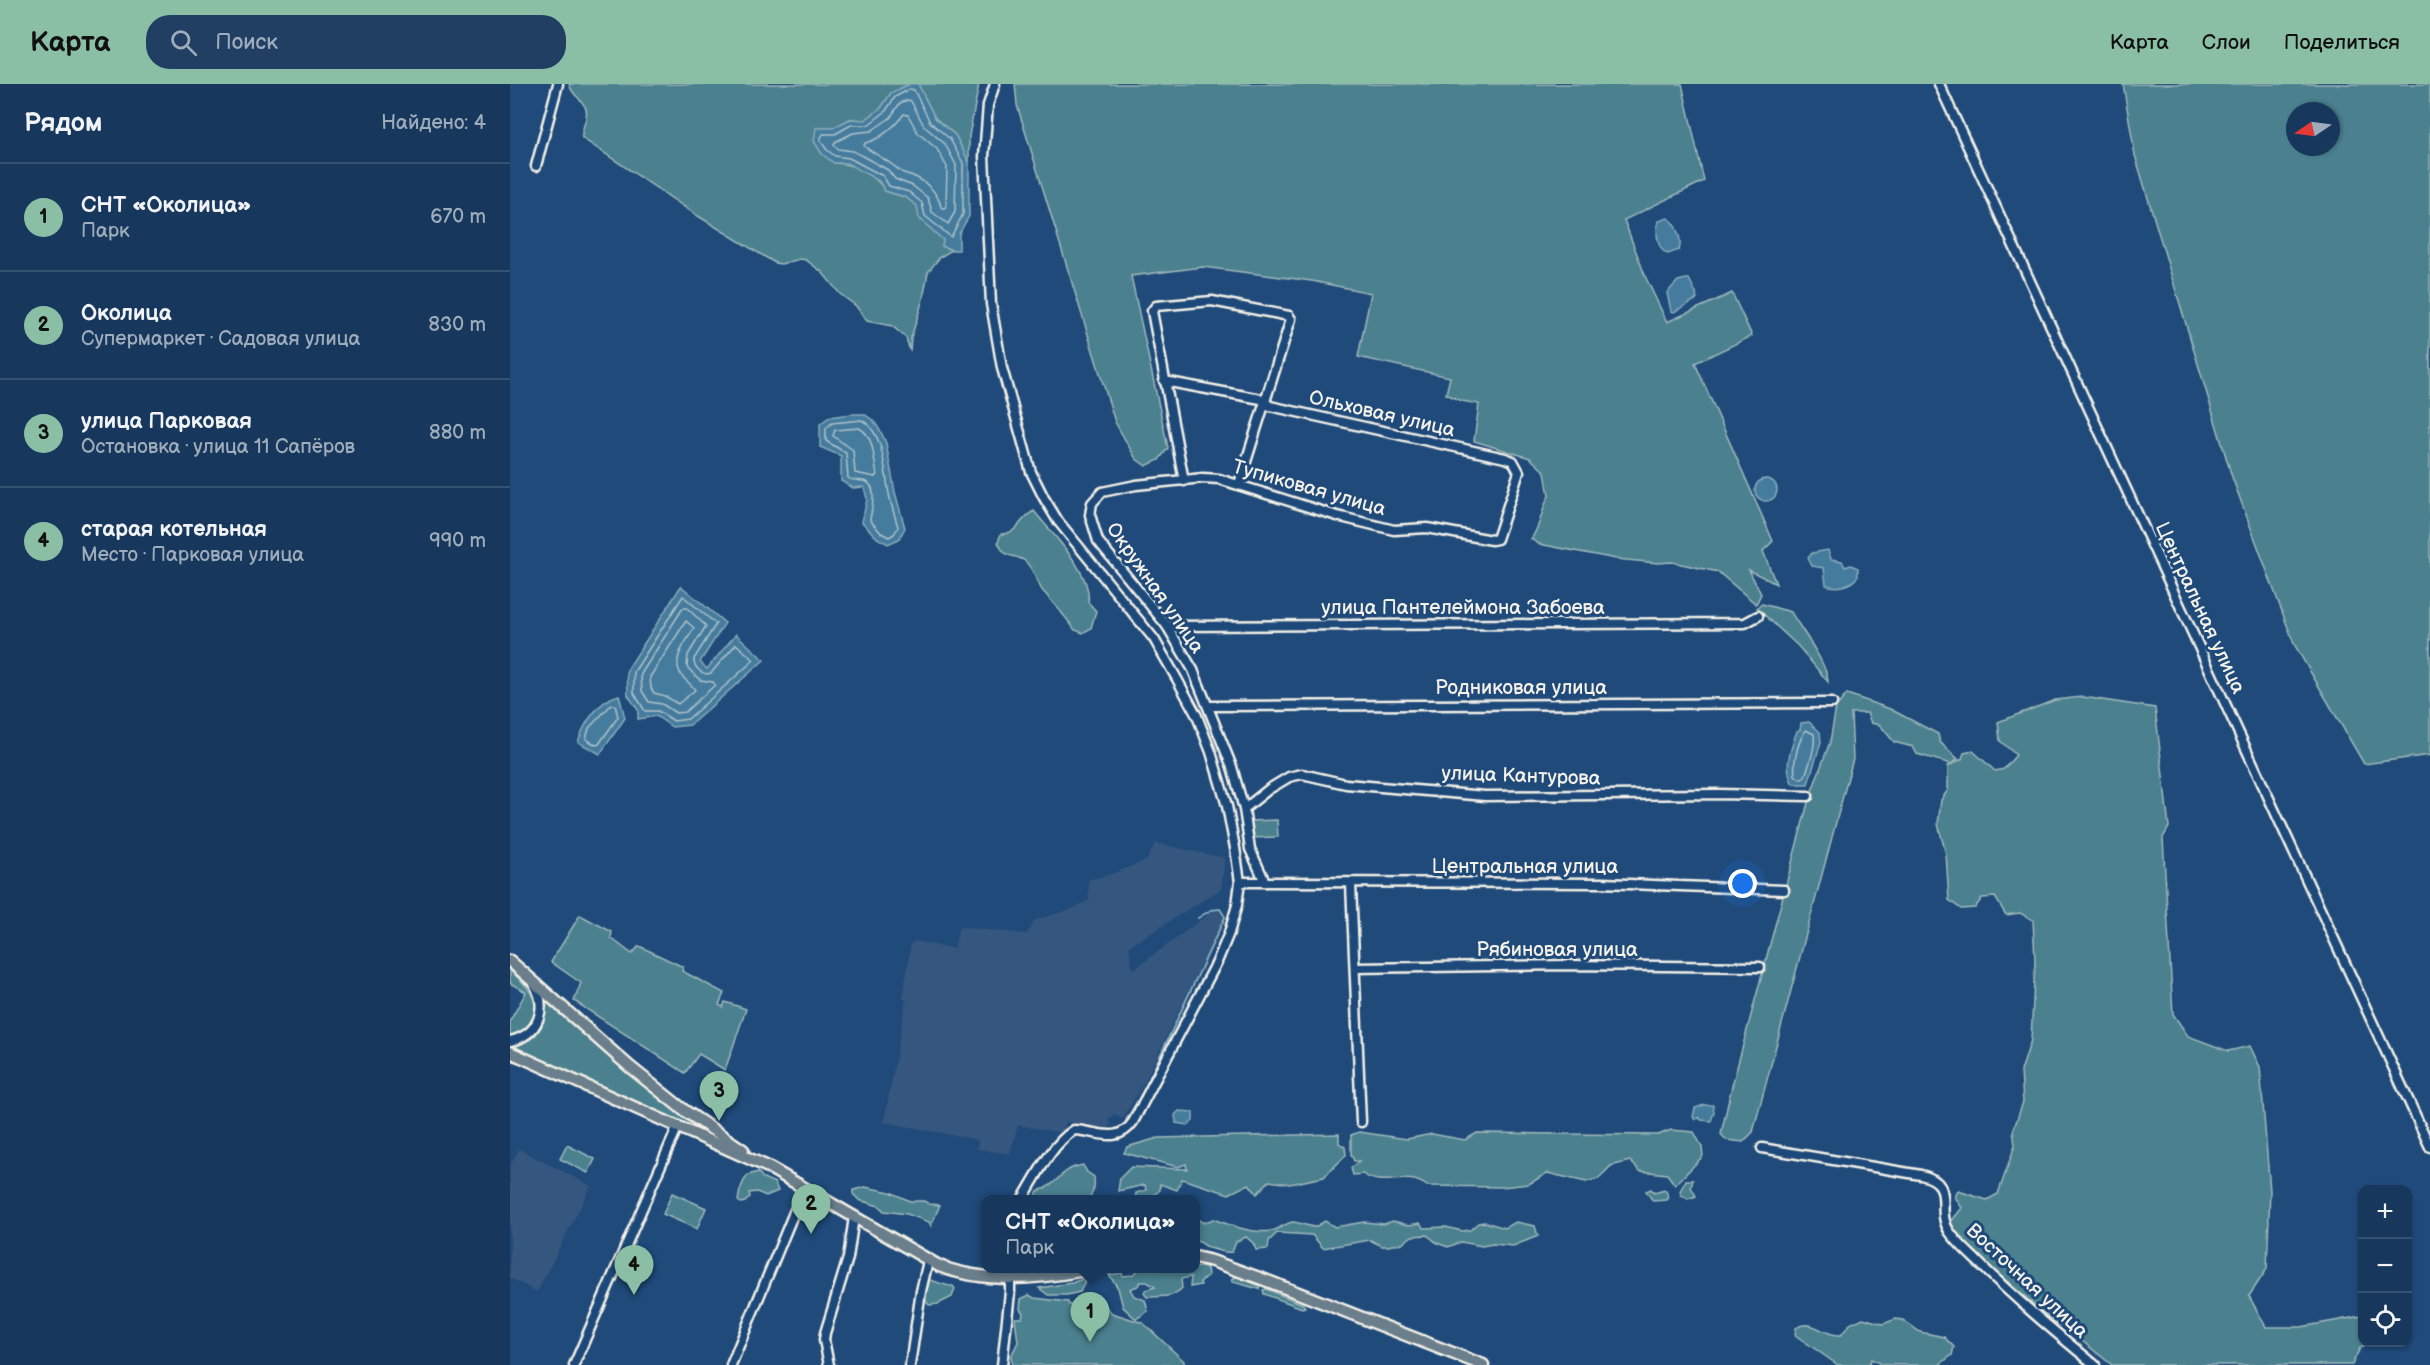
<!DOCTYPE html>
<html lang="ru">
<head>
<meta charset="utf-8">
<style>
  :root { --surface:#17385c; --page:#203f62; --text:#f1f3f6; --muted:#9eacbb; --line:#365272; --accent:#8abfa5 }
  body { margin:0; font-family:"Balsamiq Sans",sans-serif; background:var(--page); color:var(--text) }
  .controls { position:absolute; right:18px; bottom:18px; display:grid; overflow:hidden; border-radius:12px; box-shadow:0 2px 4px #0004 }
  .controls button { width:54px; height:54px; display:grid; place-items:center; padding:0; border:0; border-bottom:2px solid var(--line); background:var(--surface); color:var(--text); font:30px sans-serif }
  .compass { position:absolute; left:1776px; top:18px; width:54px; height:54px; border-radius:50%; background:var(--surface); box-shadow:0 2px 4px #0004; rotate:257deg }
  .you { position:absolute; left:1233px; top:800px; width:21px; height:21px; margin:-15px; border:4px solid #fff; border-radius:50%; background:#1a73e8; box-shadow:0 0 0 9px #1a73e833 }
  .badge { display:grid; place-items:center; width:39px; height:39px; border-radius:50%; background:var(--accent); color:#111; font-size:20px; font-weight:700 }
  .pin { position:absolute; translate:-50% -50px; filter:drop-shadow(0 2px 3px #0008) }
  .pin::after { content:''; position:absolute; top:32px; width:21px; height:18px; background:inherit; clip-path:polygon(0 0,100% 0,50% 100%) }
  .popup { position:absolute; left:471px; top:1111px; width:219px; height:78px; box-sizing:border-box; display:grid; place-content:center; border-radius:12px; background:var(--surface); filter:drop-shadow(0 2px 4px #0005); font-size:20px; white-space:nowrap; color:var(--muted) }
  .popup b { font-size:22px; color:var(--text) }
  .popup::after { content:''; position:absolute; left:50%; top:100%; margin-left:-12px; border:12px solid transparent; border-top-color:var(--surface) }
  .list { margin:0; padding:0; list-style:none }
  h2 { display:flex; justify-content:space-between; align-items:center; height:78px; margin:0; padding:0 24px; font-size:26px }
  h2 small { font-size:20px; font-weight:400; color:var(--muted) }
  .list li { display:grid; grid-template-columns:39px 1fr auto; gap:18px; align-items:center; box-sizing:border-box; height:108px; padding:0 24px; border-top:2px solid var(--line) }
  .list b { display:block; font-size:22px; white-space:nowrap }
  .list p { margin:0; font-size:20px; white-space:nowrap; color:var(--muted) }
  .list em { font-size:20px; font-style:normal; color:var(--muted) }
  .icon { flex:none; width:33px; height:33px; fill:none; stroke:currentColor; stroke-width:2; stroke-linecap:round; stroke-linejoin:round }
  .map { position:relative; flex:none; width:1920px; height:1281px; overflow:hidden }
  header { display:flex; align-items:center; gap:36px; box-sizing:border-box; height:84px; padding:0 30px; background:var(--accent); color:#111 }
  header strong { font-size:28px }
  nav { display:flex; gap:33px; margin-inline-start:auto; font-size:21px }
  .search { width:420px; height:54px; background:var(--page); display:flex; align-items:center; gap:15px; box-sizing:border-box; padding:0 21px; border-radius:24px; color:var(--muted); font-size:22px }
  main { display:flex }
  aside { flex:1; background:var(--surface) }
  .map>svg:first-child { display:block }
  .built { fill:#35577e }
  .green { fill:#4c818f; stroke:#a0b9bc; stroke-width:1.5; fill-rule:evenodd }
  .water { fill:#447c9d; stroke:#8aabbb; stroke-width:1.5 }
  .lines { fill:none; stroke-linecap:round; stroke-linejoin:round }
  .shore { stroke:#aec2ca; stroke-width:1.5 }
  .stream { stroke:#8aabbb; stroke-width:2 }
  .minor-casing { stroke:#f4f1e8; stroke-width:13 }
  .major-casing { stroke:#f4f1e8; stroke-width:15 }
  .minor { stroke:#1f4a7a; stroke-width:8 }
  .major { stroke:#6b7e8b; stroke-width:10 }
  .labels { text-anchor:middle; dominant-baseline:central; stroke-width:6; stroke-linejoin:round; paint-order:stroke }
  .street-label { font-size:20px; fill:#f4f1e8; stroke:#1f4a7a }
</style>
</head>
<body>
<header>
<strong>Карта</strong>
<div class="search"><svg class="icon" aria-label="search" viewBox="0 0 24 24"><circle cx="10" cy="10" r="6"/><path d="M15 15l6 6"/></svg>Поиск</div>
<nav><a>Карта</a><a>Слои</a><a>Поделиться</a></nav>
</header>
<main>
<aside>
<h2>Рядом<small>Найдено: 4</small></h2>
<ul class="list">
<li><span class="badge">1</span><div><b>СНТ «Околица»</b><p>Парк</p></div><em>670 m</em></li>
<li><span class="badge">2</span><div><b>Околица</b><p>Супермаркет · Садовая улица</p></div><em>830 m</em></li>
<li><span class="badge">3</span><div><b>улица Парковая</b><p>Остановка · улица 11 Сапёров</p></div><em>880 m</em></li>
<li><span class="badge">4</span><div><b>старая котельная</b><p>Место · Парковая улица</p></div><em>990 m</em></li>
</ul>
</aside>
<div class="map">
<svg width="1920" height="1281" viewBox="0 0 1920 1281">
  <rect width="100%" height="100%" fill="#1f4a7a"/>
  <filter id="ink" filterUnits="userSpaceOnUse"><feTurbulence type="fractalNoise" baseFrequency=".0167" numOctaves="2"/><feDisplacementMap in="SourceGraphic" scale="12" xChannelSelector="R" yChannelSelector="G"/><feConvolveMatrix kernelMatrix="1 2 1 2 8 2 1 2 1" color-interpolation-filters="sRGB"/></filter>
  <g filter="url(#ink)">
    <g class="built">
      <path d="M645,759L715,774L711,805L619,863L623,886L703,827L710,828L713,835L632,1003L612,1035L605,1030L597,1036L601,1039L597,1045L556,1038L553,1049L508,1041L500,1070L467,1065L468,1056L374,1038L396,916L393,914L401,859L405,857L444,865L449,843L517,850L525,836L562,825L579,816L578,796L601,790L637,776Z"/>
      <path d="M9,1065L81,1102L27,1208L0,1194V1082Z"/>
    </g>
    <g class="green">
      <path d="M59,0H400L381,9L371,24L355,36L340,35L323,44L324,79C342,79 366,90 375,107L395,113L408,122L409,134L434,156L432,162L442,166L430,173L418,188L413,215L401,254L400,267L396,254L382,242L357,237L346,222L330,210L312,188L296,176L290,175L271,180L265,179L188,132L72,54C70,44 79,36 76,25C72,14 62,12 59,0Z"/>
      <path d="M408,0H469L459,52V78L445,51L425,34Z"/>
      <path d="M505,0H1172L1194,97L1114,136L1136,194L1157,238L1222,209L1242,252L1185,279L1263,457L1253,467L1266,500L1239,486L1251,510L1246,520L1208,488L1162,478L1148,479L1106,475L1029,460L1021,455C1031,442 1031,426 1039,412L1035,388L1020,374L964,357L969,320L952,317L936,310L940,293L848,273L861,209L802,197L693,183L621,192L658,364L649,376L636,382L626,375L605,338L507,21Z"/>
      <path d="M1613,0H1920V671L1854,680L1784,560L1722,393L1625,71ZM1785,27H1821V63H1785Z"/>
      <path d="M524,427C541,449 583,489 578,518L586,527L581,544L573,549L565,546C555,532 543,519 532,506C526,497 524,486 516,478C505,468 496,478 488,458L491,450C508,450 510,434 524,427Z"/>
      <path d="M1252,520L1281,528C1290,544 1318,580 1318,598L1288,562L1247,524Z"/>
      <path d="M1337,610L1380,625L1428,650L1430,658L1448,675L1441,680L1407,670L1403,663L1384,658L1370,641L1361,639L1357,629H1341L1343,675L1243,1048L1233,1058L1216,1056L1211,1050L1222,1002L1299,715L1320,658L1326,623Z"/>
      <path d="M1573,613L1645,624L1659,743L1653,754L1663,930L1678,952L1718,967L1740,962L1750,983L1760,1107L1757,1185L1739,1212L1756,1243H1791L1852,1232V1258L1862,1259L1850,1264L1842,1281H1602L1571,1256L1569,1246L1547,1240L1444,1152L1440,1139L1452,1124L1445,1113L1448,1107L1477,1116L1488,1110L1505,1061L1503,1047L1513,1018L1511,987L1521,956L1525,877L1523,836L1510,829L1496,831L1485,813L1472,814L1465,824L1451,825L1439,816L1436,770L1428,740L1431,716L1438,706V682L1452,675L1454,669L1463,667L1485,687L1494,685L1506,671L1490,657L1488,638L1545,616Z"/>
      <path d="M767,736L768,753L741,754L739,737Z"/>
      <path d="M70,831L102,848L101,854L122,870L129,862L173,883L172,887L214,909L209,921L213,923L215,918L236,925L215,986L189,970L175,989L64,917L71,899L41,878Z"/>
      <path d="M0,887C28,909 41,938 0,955V937L16,908L0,899Z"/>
      <path d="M33,912L143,1009L207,1056L3,965C6,962 14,960 19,956C35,946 36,928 33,912Z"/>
      <path d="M1161,1046L1184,1048L1192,1063L1193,1072L1165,1101L1157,1090L1130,1087L1120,1077L1101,1082L1088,1095L1076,1098L1037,1089L1019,1100L992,1103L917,1102C897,1086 872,1105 853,1090L843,1091L841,1084L849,1077H844L841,1070V1051L849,1048L897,1055L922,1050L955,1056L967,1049L1148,1051Z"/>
      <path d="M829,1050V1059L835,1063L836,1071L814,1093L780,1100L759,1097L747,1110L739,1100L719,1110L672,1095L667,1106L650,1100V1106L639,1115L625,1114L626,1109L636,1106L635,1101L608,1107L610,1094L621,1083L677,1085L676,1080L668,1083L614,1069L617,1063L648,1054Z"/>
      <path d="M57,1061L85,1075L78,1089L50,1075Z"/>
      <path d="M573,1081L577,1088L584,1093C585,1103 584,1108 578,1115H524L528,1107C550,1101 548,1085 573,1081Z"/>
      <path d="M248,1088L253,1094L265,1099L268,1107L256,1112L247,1108L239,1109L240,1113L235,1118L231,1119L228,1117C229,1108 232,1098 238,1091Z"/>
      <path d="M1176,1096H1183L1181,1103L1186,1112L1178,1115L1171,1111L1170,1107Z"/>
      <path d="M355,1103L380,1108L400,1117H414L419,1120L430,1121L421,1142L419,1138L397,1130L374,1127L369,1122L349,1116L343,1110V1106Z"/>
      <path d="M1141,1105L1144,1109L1155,1106L1159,1113L1157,1116L1143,1117L1136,1107Z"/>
      <path d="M162,1109L196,1124L187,1145L153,1130Z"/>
      <path d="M685,1134L694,1139L703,1135C720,1141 743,1150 761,1147C768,1146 775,1139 783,1138C790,1138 798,1143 805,1143L815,1137L825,1143L854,1138L874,1140L883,1137L899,1141L910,1139L914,1144L936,1143L952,1147L960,1146L968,1139L975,1138L995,1144L1006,1138L1025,1142L1028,1152L1003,1162L983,1160L972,1162L951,1158L938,1163L927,1159L917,1151L902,1152L893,1159L878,1162H872L860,1156L813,1164L802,1151L767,1149L759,1157L758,1165L746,1166L743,1159L736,1153L726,1158L722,1168C716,1169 704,1166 698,1163C692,1161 692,1157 685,1157Z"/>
      <path d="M692,1182L697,1184L698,1192L690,1198L691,1201L680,1203L681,1193L671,1195L672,1204C662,1215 651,1212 637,1213L634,1209L635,1206L645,1203L637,1198H630L628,1202L620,1205L624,1212L635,1216L638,1227L626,1235L613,1223L608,1204L599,1191L612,1189L613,1192L622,1191L630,1185L685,1184Z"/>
      <path d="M728,1192L750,1202L749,1205L723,1198L722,1195Z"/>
      <path d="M413,1195C424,1195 435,1203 443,1202L445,1205L442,1213L428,1220L419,1221L415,1216H410Z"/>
      <path d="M572,1195L575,1197L570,1208L557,1211H538L529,1204L562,1199Z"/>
      <path d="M756,1205L793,1220L795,1223L792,1224L754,1210L753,1206Z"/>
      <path d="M519,1211L524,1214L558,1218L559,1221L585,1219L595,1222L602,1229L633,1239L674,1277V1281H502L501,1272L508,1258L505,1234H512L513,1229L510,1225L511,1215Z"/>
      <path d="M1353,1234L1373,1240L1386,1235L1393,1236L1410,1248L1434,1253L1444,1263L1442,1271L1429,1281H1373L1361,1275L1359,1281H1328L1285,1251L1286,1244C1302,1233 1314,1253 1331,1251L1340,1240Z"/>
    </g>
    <g class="water">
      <path d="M400,0H408L425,34L445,51L459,78V132L449,150V166H442L432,162L433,156L409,134L407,122L395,113L375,107L369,97L337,79H324L312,70L304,57L306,44H323L340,35L355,36L371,24L381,9Z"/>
      <path d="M1158,134C1166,140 1173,156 1169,166L1158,170C1147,166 1145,148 1149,137Z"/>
      <path d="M1176,195H1179L1186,209L1187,215L1164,228L1161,227L1157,209L1168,197Z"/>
      <path d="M342,330H354L364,337L371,348L376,359L385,408L395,444L389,455L378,460L367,454L352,438L357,415L354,403L343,404L331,397V372L310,363V340L319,333Z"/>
      <circle cx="1256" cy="406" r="11"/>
      <path d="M1318,466L1321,475L1332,477L1335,483L1341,481L1348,484V492C1341,502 1327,505 1316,501L1314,484L1302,482L1298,474L1302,469Z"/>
      <path d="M171,502L215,539L190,578L197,585L226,550L254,576L180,641L162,643L146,632L128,635V626L118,611L117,586Z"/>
      <path d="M109,611L115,634L90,670L68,658C74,639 89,616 109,611Z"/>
      <path d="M1299,638L1310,648L1311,658L1298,700H1283C1273,684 1281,664 1287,647L1290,646L1291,639Z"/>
      <path d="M1194,1021H1203L1204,1028L1201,1037L1191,1036L1189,1033L1185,1036L1183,1033L1185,1024Z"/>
      <path d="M669,1027L683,1028V1037L678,1041L666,1039L665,1031Z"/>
    </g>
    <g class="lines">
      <g class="shore">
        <path d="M400,5L404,6L420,38L440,55L453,79V130L441,153L415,132L412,119L399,108L379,102L373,92L339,74L325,72L317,66L310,56L313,50H325L341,41H358L375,28L385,13Z"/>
        <path d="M398,16L401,17L414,42L435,60L446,81L445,128L438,140L422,128L418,114L403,102L385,95L378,86L343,67L328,65L324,61L325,58L343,49L361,47L380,34L390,19Z"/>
        <path d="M394,30L398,31L408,49L427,65L437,83L436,122L434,125L431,123C428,109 417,98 403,92C399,90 393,90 390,87C377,75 367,72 354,62L355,59C371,55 384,43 394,30Z"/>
        <path d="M352,336C375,350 374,386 379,410C381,421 385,432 388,443L384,450L379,453L371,449L360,436C361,427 368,404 357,398C351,395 344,398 338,394L336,369L316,357V344L322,339Z"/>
        <path d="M349,344C365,352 363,375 367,390L365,393L345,389L343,366L323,352L325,346Z"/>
        <path d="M173,512L206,540L184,575C183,582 190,589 197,590L201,589L226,560L244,576L178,635L164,637L148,627H135L124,609V588Z"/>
        <path d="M173,524H177L196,542L178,571L177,583L190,596L203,598L205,601L175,628L166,629L152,620L139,618L132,607L131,590Z"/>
        <path d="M176,537L184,544C176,559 160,575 172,592C176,597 182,601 185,606L168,620L155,612L144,609L141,604L140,593Z"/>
        <path d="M101,621H105L108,633L89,660L86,661L76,655L79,644Z"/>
        <path d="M1296,646L1304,650C1306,663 1299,682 1294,694L1290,695L1285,691C1283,677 1288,657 1296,646Z"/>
      </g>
      <path class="stream" d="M616,1036L634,1006L715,833L710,825L701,826L688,834"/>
      <defs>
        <g id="minor">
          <path d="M485,0L478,21L474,72L481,220L492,284L521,388L534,414L548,437L644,555L667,595L687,632L701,668L717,722L725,764L730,798L727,821L719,849L707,878L623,1038C607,1061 587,1047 564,1046C541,1061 526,1093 512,1116"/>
          <path d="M1429,0L1920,1063"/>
          <path d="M26,82L48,0"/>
          <path d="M654,297L751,315L760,322L995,374L1003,377L1009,388L987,455L982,456L917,444L884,446L827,432L709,395L693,394L626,401L592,408L582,419L580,431L588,457L657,542L683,586L722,683L734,725L740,765L755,798"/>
          <path d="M674,397L642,227L646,222L702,217L779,232L781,235L729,400"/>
          <path d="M657,542L1235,539L1248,532"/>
          <path d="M699,622L1322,619"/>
          <path d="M734,725L759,705L779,693L792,690L836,700L975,712L1209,710L1298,712"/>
          <path d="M730,798L1092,799L1274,806"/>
          <path d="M841,800L851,1038"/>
          <path d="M845,884L1058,881L1250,883"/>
          <path d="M0,957C29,951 38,924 24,900"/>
          <path d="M1252,1064L1411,1091C1447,1099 1425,1125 1439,1147C1446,1158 1458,1168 1467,1177C1504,1214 1545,1248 1585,1281"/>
          <path d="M64,1281L168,1042"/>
          <path d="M221,1281L294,1104"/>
          <path d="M319,1281L314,1256L315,1249L338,1174L344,1133"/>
          <path d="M400,1281L411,1207L418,1177"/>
          <path d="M492,1281L500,1208V1184"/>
        </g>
        <g id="major">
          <path d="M0,877L120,983L175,1027L233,1066"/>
          <path d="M0,968L258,1083L429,1182C479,1201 535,1194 586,1184"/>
          <path d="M685,1173L702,1177L755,1196L973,1281"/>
        </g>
      </defs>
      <use href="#minor" class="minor-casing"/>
      <use href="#major" class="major-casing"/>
      <use href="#minor" class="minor"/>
      <use href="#major" class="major"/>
    </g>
  </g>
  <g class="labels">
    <g class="street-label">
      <text transform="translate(872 330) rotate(13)">Ольховая улица</text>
      <text transform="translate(799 404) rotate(16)">Тупиковая улица</text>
      <text transform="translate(645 504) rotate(55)">Окружная улица</text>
      <text x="953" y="524">улица Пантелеймона Забоева</text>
      <text transform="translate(1690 524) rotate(65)">Центральная улица</text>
      <text x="1011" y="604">Родниковая улица</text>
      <text transform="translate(1011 692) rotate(2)">улица Кантурова</text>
      <text x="1015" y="783">Центральная улица</text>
      <text x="1047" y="866">Рябиновая улица</text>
      <text transform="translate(1517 1197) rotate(43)">Восточная улица</text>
    </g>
  </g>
</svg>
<div class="controls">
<button>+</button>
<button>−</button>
<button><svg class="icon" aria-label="locate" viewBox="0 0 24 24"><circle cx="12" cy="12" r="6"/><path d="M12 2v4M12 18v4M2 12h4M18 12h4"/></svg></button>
</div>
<svg class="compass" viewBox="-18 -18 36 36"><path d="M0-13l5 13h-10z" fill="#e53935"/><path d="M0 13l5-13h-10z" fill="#9eacbb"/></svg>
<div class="you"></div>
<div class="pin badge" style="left:580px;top:1258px">1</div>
<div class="popup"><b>СНТ «Околица»</b>Парк</div>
<div class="pin badge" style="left:301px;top:1150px">2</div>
<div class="pin badge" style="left:209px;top:1037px">3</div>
<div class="pin badge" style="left:124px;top:1211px">4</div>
</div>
</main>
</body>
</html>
